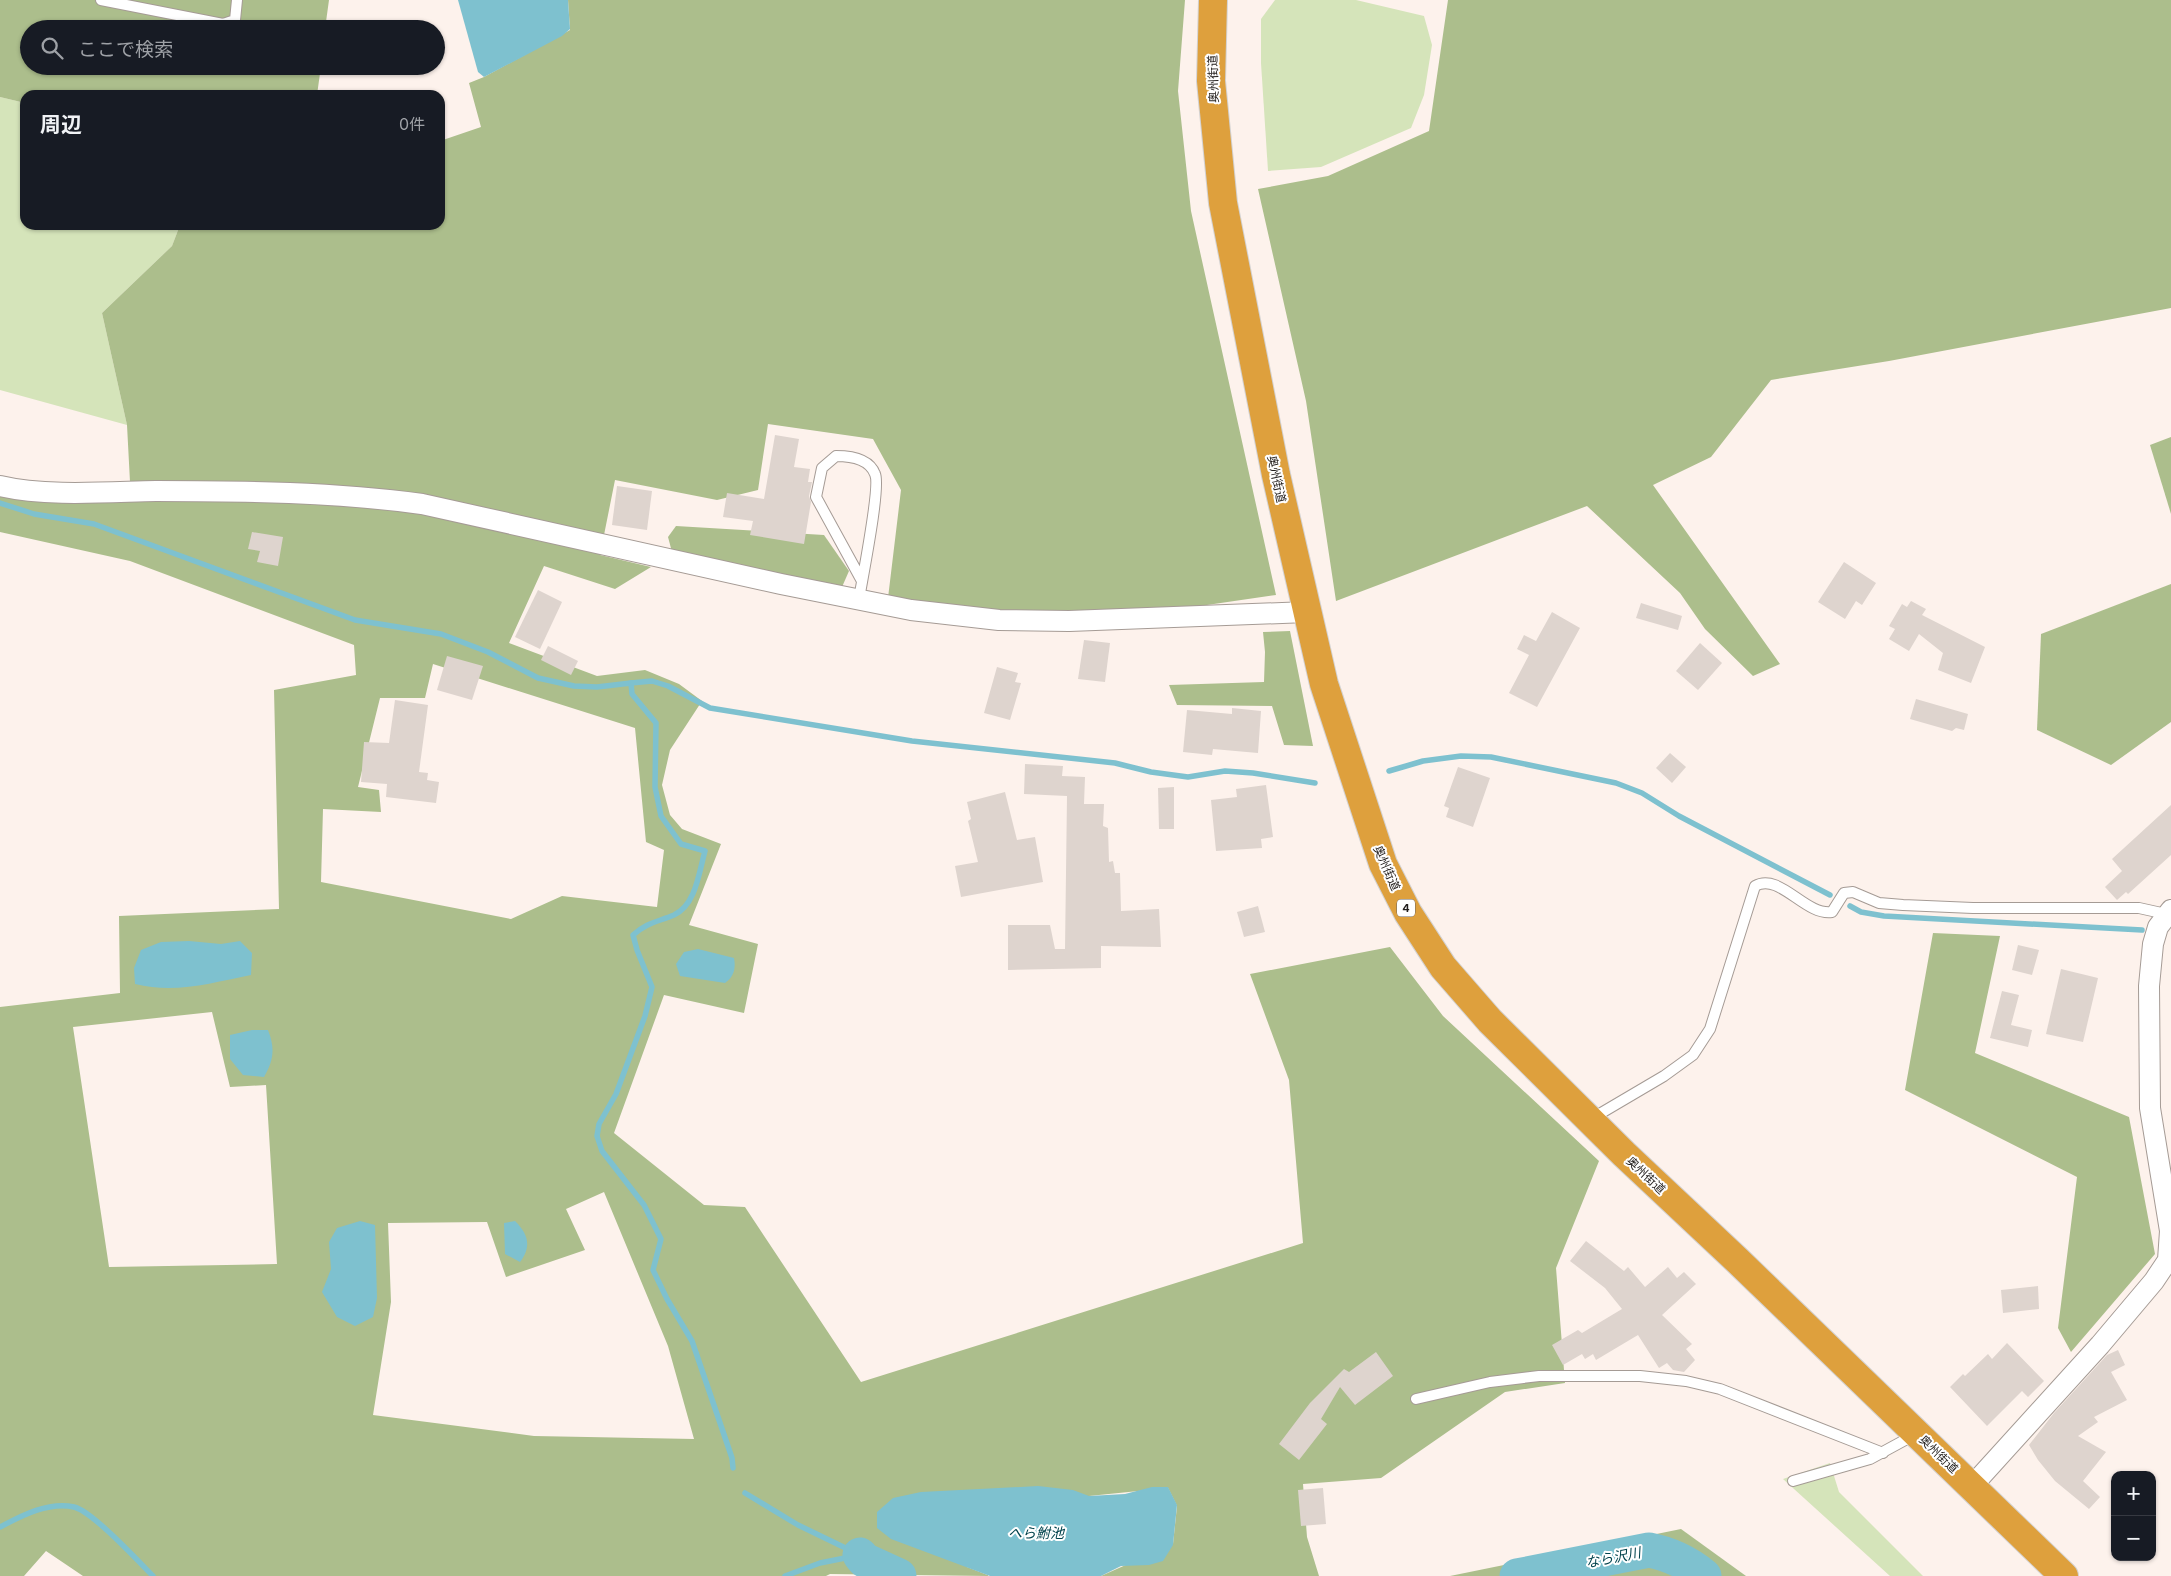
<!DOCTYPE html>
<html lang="ja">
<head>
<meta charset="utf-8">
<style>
  :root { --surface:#171b24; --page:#20242c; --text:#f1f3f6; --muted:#9ea1a6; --line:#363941 }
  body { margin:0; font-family:Inter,"Noto Sans JP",sans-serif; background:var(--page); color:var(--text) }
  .controls { position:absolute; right:15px; bottom:15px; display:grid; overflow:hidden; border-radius:10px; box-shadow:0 1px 4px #0004 }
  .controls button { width:45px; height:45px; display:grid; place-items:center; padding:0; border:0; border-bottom:1px solid var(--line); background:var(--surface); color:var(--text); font:25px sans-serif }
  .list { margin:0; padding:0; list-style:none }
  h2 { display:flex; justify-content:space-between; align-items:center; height:65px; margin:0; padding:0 20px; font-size:21px }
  h2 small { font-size:16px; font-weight:400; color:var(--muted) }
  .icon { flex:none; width:28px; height:28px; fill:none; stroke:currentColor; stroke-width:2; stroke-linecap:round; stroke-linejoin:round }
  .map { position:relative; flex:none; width:2171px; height:1576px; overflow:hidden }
  .search { position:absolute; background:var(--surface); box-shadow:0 1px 4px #0004; left:20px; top:20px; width:425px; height:55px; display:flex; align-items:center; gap:12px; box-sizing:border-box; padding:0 18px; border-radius:28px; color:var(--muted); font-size:19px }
  .panel { position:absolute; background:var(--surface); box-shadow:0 1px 4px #0004; left:20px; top:90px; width:425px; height:140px; border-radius:15px }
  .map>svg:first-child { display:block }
  .green { fill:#d5e4ba }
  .forest { fill:#acbe8c; fill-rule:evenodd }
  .water { fill:#7ec1cf }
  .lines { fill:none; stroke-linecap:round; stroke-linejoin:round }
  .stream { stroke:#7ec1cf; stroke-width:5.5 }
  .river { stroke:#7ec1cf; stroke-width:35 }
  .building { fill:#ded4ce }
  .lane-casing { stroke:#a59b95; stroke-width:12 }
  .street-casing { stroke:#a59b95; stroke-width:22 }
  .highway-casing { stroke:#d3d2d2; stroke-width:30 }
  .lane { stroke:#fff; stroke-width:10 }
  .street { stroke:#fff; stroke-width:20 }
  .highway { stroke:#dea03d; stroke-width:28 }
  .labels { text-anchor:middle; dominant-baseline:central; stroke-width:4; stroke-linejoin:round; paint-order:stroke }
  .shield { fill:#fff; stroke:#666362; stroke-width:1 }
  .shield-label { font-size:11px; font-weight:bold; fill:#24201e }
  .street-label { font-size:12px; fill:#24201e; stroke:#fff }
  .water-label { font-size:14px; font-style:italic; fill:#00424c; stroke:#fff }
</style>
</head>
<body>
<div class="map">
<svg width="2171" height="1576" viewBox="0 0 2171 1576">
  <rect width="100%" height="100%" fill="#fdf2ec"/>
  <g class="green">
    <path d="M1275,0H1356L1424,16L1432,45L1424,95L1411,128L1321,167L1268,171L1261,63V19Z"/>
    <path d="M0,97L25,103V225H180L172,246L102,313L127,425L0,390Z"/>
    <path d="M1830,1463L1839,1492L1923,1576H1890L1783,1479Z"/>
  </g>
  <g class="forest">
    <path d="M0,0H329L325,29H29V66H321L317,95H25V103L0,97Z"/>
    <path d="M568,0H1185L1178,91L1191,211L1276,595L1159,612L971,611L888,598L901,490L873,439L768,424L758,490L717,500L615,480L600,555L651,567L615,589L544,566L509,643L597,676L645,670L679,684L702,701L670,750L662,785L670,815L682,829L721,844L689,925L758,944L744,1013L664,995L614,1133L704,1205L745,1207L861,1382L1303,1243L1289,1080L1250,974L1390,947L1443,1016L1599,1161L1556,1268L1565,1383L1505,1392L1381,1478L1303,1484L1307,1537L1319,1576H1101L1173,1544L1177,1506L1168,1488L1089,1496L967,1567L990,1576L830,1574L826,1576H83L46,1551L24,1576H0V1007L120,993L119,916L279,909L274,690L356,675L354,645L130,561L0,532V494L130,482L127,425L102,313L172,246L180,225H440V141L481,127L469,83L484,77L570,30ZM433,664L635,728L646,842L664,850L657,907L562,896L511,919L321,882L323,809L381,812L379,790L358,787L380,698H425ZM212,1012L230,1087L266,1085L277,1264L109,1267L73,1027ZM604,1192L668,1346L694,1439L534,1436L373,1415L391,1302L388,1223L487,1222L506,1277L585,1250L566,1209Z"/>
    <path d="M1448,0H2171V308L1889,361L1771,380L1711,457L1653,485L1780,664L1753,676L1705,629L1680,593L1587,506L1336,601L1306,401L1258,189L1328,176L1429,131Z"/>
    <path d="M2171,437V514L2150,445Z"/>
    <path d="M676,526L824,535L849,571L842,587L672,552L668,537Z"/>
    <path d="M2171,584V722L2111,765L2037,730L2041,634Z"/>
    <path d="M1290,631L1313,746L1284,745L1272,706L1177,705L1169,685L1264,682L1265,652L1263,632Z"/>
    <path d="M1933,933L2000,936L1975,1053L2129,1117L2155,1254L2071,1352L2058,1328L2077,1177L1905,1090Z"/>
    <path d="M1681,1529L1746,1576H1450Z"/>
  </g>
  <g class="water">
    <path d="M458,0H568L570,29L562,36L484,77L478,72Z"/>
    <path d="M189,941L221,944L240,941L252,953L251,975C211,983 175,994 135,984L134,968L141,950L161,942Z"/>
    <path d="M698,949L734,958C736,968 734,977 725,983L680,976L676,964L684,952Z"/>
    <path d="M252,1030H268C275,1048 274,1060 264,1077L243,1075L230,1059V1035Z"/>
    <path d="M360,1221L375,1225L377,1298L373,1317L355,1326L337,1317L322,1292L331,1269L329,1242L337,1228Z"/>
    <path d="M515,1221C528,1234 532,1246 520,1262L505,1254L504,1223Z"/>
    <path d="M1038,1486L1073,1490L1089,1496L1125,1494L1152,1487H1168L1177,1505L1173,1545L1163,1561L1149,1565L1121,1566L1101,1576H990L891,1539L877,1528V1512L893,1498L921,1492Z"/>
  </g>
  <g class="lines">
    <g class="stream">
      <path d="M0,503L34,514L94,524L355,620L441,634L488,652L538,678L574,686L597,687L631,683L632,694L656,723L655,787L661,816L681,844L705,851C699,872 696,905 674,915C657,922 646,923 633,935L637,950L652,987L645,1016L616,1094L599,1124L597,1136L602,1151L644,1205L661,1239L653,1270L667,1299L692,1341L732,1458L733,1468"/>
      <path d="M631,683L652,681L668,686L710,708L912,741L1115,763L1151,772L1188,777L1225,771L1253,773L1315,783"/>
      <path d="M1389,771L1423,761L1461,756L1491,757L1616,783L1642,793L1679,816L1830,895"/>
      <path d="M1850,906L1861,912L1884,916L2142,930"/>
      <path d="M745,1493L798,1525L860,1555"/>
      <path d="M0,1527C21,1516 49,1501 74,1507C92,1511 138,1561 153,1576"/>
      <path d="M785,1576L820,1563L860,1555"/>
    </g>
    <g class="river">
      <path d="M860,1555L864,1560L899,1576"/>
      <path d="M1517,1576L1649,1550C1670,1554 1687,1562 1704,1576"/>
    </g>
  </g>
  <g class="building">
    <path d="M775,435L799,439L794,467L810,469L808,482H812L809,496L811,502L804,544L750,535L753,521L723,517L727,493L764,499Z"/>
    <path d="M617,486L652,491L647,530L612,525Z"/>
    <path d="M252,532L283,537L278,566L257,562L260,551L248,549Z"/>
    <path d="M1844,562L1876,583L1862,605L1856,601L1845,619L1818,602Z"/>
    <path d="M538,590L562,602L540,649L515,637Z"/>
    <path d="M1911,601L1926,609L1922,615L1985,647L1971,683L1938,670L1943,653L1919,634L1909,651L1889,639L1895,629L1889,626L1902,604L1907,607Z"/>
    <path d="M1641,603L1682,616L1678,630L1636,618Z"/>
    <path d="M1552,612L1580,628L1537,707L1509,693L1529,655L1517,649L1524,635L1536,641Z"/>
    <path d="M1084,640L1110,643L1105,682L1078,679Z"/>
    <path d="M1700,643L1722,663L1698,690L1676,671Z"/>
    <path d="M548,646L578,661L571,675L541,660Z"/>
    <path d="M447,656L483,666L472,700L437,690Z"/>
    <path d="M997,667L1018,673L1015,682L1021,683L1010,720L984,713Z"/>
    <path d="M1916,699L1968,714L1964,730L1956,728L1952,731L1910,719Z"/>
    <path d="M395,700L428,705L419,772L428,773L427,780L439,782L436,803L386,797L387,784L361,782L364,742L389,743Z"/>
    <path d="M1232,708L1261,711L1258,753L1213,749L1212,755L1183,752L1187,710L1232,714Z"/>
    <path d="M1670,753L1686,767L1672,783L1656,768Z"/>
    <path d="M1025,764L1063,766L1062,776L1085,777L1084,804H1104L1103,826L1108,828L1109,862L1113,861L1115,873H1120L1121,911L1159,909L1161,947L1101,946V968L1008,970V925H1050L1055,949H1065L1067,796L1024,794Z"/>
    <path d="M1458,767L1490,778L1473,827L1446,817L1449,808L1444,806Z"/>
    <path d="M1266,785L1273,837L1261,839L1262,848L1216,851L1211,800L1237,797L1236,789Z"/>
    <path d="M1174,787V829H1159L1158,788Z"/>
    <path d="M1005,792L1017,840L1035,837L1043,882L961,897L955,866L978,862L968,821L971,819L967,802Z"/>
    <path d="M2171,805V855L2128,894L2126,892L2117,900L2105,887L2122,871L2112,859Z"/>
    <path d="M1258,906L1265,932L1244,937L1237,912Z"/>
    <path d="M2018,945L2039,950L2032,975L2012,970Z"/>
    <path d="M2061,969L2098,978L2083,1042L2046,1034Z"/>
    <path d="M2002,991L2019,995L2011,1025L2032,1030L2028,1047L1990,1038Z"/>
    <path d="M1586,1241L1624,1271L1628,1267L1645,1287L1668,1267L1677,1278L1684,1272L1696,1284L1662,1315L1692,1344L1686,1349L1695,1360L1684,1372L1673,1370L1667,1363L1659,1368L1638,1335L1596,1360L1593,1354L1585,1359L1582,1354L1563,1365L1552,1345L1578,1330L1582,1333L1622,1309L1605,1288L1570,1261Z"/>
    <path d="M2038,1286L2039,1309L2003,1313L2001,1290Z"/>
    <path d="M2007,1343L2044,1381L2028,1397L2022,1391L1987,1426L1950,1387L1963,1374L1965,1376L1988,1354L1992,1359Z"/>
    <path d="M2118,1350L2125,1365L2111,1372L2127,1400L2094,1417L2098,1422L2078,1436L2106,1452L2083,1481L2100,1497L2089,1509L2055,1481L2038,1460L2029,1445L2054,1413L2107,1355Z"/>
    <path d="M1376,1352L1393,1376L1355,1405L1340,1387L1321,1419L1327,1424L1299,1460L1279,1444L1310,1403L1344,1369L1349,1372Z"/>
    <path d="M1323,1488L1326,1524L1301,1526L1298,1490Z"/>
  </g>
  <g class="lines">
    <defs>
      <g id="lane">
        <path d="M101,0L223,24L235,20L237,0"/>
        <path d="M859,599C862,580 881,486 875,474C869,458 850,456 836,456L822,468L816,497L862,581"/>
        <path d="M1591,1119L1664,1076L1693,1055L1710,1029L1755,886C1780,872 1805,916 1832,912L1844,893L1853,892L1879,903L1903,905L1973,908H2139L2166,914"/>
        <path d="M1416,1399L1490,1382L1539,1376H1640L1686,1381L1720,1389L1883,1453"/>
        <path d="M1793,1481L1870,1459L1916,1434"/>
      </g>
      <g id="street">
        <path d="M0,486C46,497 108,492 156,491C245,491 334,492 422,504L781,584L911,610L999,620L1069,621L1307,612"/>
        <path d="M1972,1486L2100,1345L2154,1281L2168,1260L2170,1231L2150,1108L2149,986L2153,944L2158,927L2171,910"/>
      </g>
      <path id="highway" d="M1213,0L1211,81L1223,203L1276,475L1324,684L1383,864L1408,913L1443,967L1490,1021L1624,1154L1738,1261L2064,1576"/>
    </defs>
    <use href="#lane" class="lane-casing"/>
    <use href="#street" class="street-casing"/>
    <use href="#highway" class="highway-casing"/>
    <use href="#lane" class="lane"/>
    <use href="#street" class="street"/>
    <use href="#highway" class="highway"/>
  </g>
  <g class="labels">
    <rect class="shield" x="1397" y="899.5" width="18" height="17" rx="4"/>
    <g class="shield-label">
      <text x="1406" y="908">4</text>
    </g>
    <g class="street-label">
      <text transform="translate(1213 79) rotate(-92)">奥州街道</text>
      <text transform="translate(1277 479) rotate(78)">奥州街道</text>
      <text transform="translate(1387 868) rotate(66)">奥州街道</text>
      <text transform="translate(1646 1175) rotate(43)">奥州街道</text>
      <text transform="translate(1939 1454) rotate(44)">奥州街道</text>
    </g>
    <g class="water-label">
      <text x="1036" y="1532">へら鮒池</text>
      <text transform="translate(1613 1557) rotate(-11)">なら沢川</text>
    </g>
  </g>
</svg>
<div class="controls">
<button>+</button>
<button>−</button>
</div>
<div class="search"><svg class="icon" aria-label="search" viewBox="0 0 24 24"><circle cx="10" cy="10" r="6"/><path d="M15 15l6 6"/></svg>ここで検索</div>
<section class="panel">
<h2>周辺<small>0件</small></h2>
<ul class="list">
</ul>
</section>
</div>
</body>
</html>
